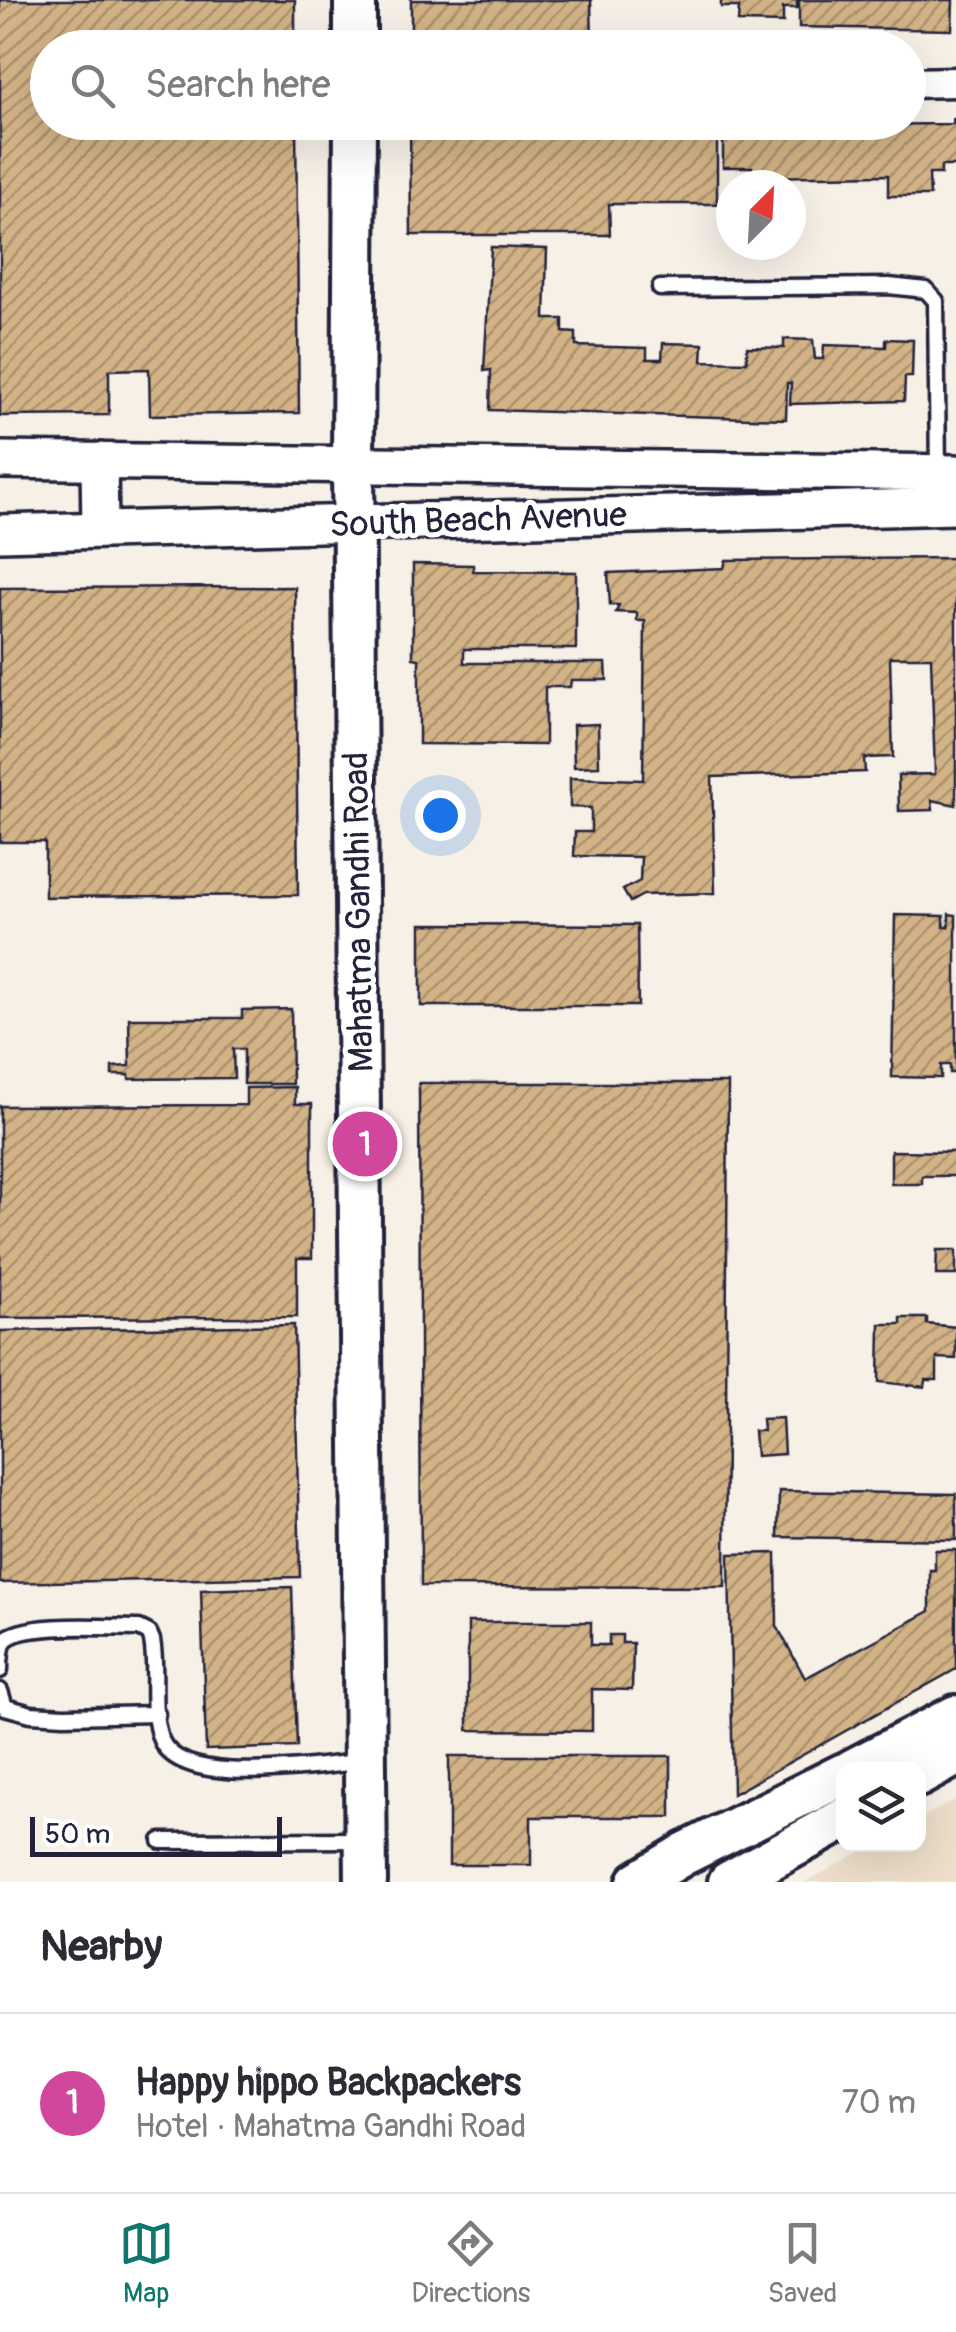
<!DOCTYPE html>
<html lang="en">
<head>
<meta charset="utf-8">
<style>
  :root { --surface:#fff; --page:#f7f7f7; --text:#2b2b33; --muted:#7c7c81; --line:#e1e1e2; --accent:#0f766e }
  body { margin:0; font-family:Pangolin,sans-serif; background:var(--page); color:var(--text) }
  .controls { position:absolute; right:30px; bottom:30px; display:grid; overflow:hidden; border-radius:20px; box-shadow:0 10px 40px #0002 }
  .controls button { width:90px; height:90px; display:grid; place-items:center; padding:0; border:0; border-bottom:2px solid var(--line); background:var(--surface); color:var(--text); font:50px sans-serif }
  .compass { position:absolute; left:716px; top:170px; width:90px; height:90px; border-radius:50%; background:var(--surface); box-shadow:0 10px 40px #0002; rotate:24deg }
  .scale { position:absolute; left:30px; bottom:25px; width:252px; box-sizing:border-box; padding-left:10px; border:5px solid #22223b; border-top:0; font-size:28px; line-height:35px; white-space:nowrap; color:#22223b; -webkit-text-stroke:8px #fff; paint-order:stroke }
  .you { position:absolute; left:440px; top:815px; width:35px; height:35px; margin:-25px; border:8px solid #fff; border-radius:50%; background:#1a73e8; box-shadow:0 0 0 15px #1a73e833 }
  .badge { display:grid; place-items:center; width:65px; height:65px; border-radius:50%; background:var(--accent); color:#fff; font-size:32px; font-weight:700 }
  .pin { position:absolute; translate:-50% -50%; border:5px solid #fff; box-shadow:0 2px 10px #0006 }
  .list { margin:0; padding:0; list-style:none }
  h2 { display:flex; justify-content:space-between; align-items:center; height:130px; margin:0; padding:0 40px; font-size:42px }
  h2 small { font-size:32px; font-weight:400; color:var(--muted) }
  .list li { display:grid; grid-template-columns:65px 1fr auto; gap:30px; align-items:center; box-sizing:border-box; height:180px; padding:0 40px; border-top:2px solid var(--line) }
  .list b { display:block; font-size:38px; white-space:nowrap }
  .list p { margin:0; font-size:32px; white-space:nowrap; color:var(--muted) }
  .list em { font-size:32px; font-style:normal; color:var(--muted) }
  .icon { flex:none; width:55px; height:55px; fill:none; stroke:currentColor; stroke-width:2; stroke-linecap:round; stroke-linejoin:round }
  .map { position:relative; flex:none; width:956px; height:1882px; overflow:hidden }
  .search { position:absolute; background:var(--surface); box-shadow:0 10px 40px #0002; left:30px; right:30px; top:30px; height:110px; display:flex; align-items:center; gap:25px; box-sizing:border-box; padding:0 35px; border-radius:55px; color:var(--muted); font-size:38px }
  .sheet { height:310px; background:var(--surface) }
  nav { display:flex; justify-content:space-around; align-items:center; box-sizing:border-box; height:140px; border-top:2px solid var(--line); background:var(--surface); font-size:28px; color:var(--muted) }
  nav a { display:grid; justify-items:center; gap:5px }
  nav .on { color:var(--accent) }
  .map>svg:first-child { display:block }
  .built { fill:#ecdeca }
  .building { fill:url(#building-hatch); stroke:#22223b; stroke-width:2.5 }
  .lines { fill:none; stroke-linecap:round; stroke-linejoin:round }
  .service-casing { stroke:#22223b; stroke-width:21 }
  .minor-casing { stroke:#22223b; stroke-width:35 }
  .tertiary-casing { stroke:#22223b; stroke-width:42 }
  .secondary-casing { stroke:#22223b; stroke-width:48 }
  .service { stroke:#fff; stroke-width:14 }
  .minor { stroke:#fff; stroke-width:28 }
  .tertiary { stroke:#fff; stroke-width:35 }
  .secondary { stroke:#fff; stroke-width:40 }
  .labels { text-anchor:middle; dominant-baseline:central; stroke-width:10; stroke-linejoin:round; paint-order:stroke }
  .street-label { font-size:35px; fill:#22223b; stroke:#fff }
</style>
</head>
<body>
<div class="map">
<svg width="956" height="1882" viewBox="0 0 956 1882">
  <defs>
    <pattern id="building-hatch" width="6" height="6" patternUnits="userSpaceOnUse" patternTransform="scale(2.5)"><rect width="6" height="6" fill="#d3b386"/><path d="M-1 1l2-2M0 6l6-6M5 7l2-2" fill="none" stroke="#ab916f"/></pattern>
  </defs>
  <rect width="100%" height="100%" fill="#f6f0e7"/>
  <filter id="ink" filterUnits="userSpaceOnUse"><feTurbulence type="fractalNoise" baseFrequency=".01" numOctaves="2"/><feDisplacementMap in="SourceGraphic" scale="20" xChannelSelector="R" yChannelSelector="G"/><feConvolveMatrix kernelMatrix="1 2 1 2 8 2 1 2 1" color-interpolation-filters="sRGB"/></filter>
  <g filter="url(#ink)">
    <path class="built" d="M956,1799V1882H805L873,1845L918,1844L919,1819Z"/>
    <g class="building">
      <path d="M0,0H295V48H48V122H296L299,413L150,415L149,369L109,370V415L0,416Z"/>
      <path d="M411,0H591L592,48H411Z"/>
      <path d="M721,0H797V8H783V23L738,22L739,7H721Z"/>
      <path d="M799,0H953L952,30L799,27Z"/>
      <path d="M953,119H956V187L955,166H941V174H929L930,196H888V175L752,177V167H723V126L953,124Z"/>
      <path d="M410,122H717V204H609L610,235H411Z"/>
      <path d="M491,247L547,249L545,319H563V332L576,333V346L647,348V359H662L663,343L703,344L702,361L747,362V347L784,348V339L813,340L815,359H823L824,345L886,347V339L913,340L912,377H905L904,401L790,404L791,383H787L786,419L490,410L491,370L484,371Z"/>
      <path d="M956,558V805L932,800L933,810L899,811L898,775L935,774L931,657H890L893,757L864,758L865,772L712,777L715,893L643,895L630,902L623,890L640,881L641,857L574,856L575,832H591V808L570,807V778L643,780L645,621H637V613L616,612L619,605H610L608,573L724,568L726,560Z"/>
      <path d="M413,564L473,565V571L576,572V649H464V663H606L607,680H571L570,687H545V745L419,744V659L413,658Z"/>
      <path d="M295,587L298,895L45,897V842H0V588Z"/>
      <path d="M598,724L599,766L574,767L573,725Z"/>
      <path d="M949,914L956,915V1073H950V1065H941V1078L892,1077L895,915L944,916V927H949Z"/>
      <path d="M421,924L637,925L638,1006H421Z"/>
      <path d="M291,1009L292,1084H244V1049H233L234,1078L129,1079V1075H112V1067L130,1066L129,1018H242V1010Z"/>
      <path d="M419,1083H728L725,1587L421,1586Z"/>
      <path d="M295,1087V1104H312V1258H297V1317L0,1318V1106L246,1105V1088Z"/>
      <path d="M891,1151L956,1152V1176H922V1184H891Z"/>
      <path d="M937,1250H956V1275H936Z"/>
      <path d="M901,1318H927V1324L956,1327V1359L937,1358V1380H926L925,1387L879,1382L880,1324H901Z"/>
      <path d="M294,1325L300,1577L0,1583V1331Z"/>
      <path d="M782,1418L784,1454L756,1456L754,1431H763L762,1419Z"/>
      <path d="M779,1491L956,1494V1540L778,1537Z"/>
      <path d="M935,1550H956V1669L733,1794L729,1554L776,1553L777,1626L805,1678L930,1611V1570H935Z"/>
      <path d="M292,1587L297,1747L206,1750L201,1590Z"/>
      <path d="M468,1622H591V1645H609V1635H622V1643H633L632,1690L592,1689V1731L468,1730Z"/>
      <path d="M449,1756H671V1817H531V1865H449Z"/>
    </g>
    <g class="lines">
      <defs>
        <g id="service">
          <path d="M660,288L889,286L926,290L936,301L938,472"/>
          <path d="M0,1670C0,1660 0,1648 5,1640C23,1621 112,1628 139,1628L149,1633L152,1640C158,1672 149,1710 161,1740C182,1790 316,1765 360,1762"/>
          <path d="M0,1691L5,1707L31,1714L64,1716L157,1714"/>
          <path d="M161,1841L360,1840"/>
        </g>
        <path id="minor" d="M908,83L956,82"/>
        <g id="tertiary">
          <path d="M0,460L956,473"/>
          <path d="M99,461L100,530"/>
          <path d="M0,533L956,506"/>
        </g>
        <g id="secondary">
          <path d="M355,0V48"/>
          <path d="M355,122L353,463L366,1882"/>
          <path d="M852,1770L956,1716"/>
          <path d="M918,1776L956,1755"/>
          <path d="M638,1882L684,1854L844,1774"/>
          <path d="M729,1882L844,1819"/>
        </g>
      </defs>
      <use href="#service" class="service-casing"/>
      <use href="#minor" class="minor-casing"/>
      <use href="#tertiary" class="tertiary-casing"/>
      <use href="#secondary" class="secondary-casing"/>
      <use href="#service" class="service"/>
      <use href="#minor" class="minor"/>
      <use href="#tertiary" class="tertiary"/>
      <use href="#secondary" class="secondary"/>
    </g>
  </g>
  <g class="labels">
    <g class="street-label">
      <text transform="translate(478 520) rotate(-2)">South Beach Avenue</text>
      <text transform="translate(359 912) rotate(-91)">Mahatma Gandhi Road</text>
    </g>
  </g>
</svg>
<div class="controls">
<button><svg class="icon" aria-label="layers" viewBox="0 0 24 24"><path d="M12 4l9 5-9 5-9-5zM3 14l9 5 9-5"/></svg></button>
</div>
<svg class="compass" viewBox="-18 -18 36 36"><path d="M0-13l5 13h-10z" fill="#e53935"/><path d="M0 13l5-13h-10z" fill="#7c7c81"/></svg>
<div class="scale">50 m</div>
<div class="you"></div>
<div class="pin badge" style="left:365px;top:1144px;background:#d1479c">1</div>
<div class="search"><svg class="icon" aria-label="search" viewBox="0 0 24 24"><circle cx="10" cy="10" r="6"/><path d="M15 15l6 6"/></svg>Search here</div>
</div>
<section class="sheet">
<h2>Nearby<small></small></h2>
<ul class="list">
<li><span class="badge" style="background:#d1479c">1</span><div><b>Happy hippo Backpackers</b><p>Hotel · Mahatma Gandhi Road</p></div><em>70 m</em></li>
</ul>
</section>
<nav>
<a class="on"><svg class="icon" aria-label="map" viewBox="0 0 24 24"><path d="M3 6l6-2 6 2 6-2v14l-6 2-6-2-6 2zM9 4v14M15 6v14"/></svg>Map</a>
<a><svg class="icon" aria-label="directions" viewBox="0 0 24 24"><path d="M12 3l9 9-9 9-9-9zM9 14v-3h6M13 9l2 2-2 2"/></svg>Directions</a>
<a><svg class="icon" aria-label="saved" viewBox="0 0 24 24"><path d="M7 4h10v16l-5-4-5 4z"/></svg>Saved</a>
</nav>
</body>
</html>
